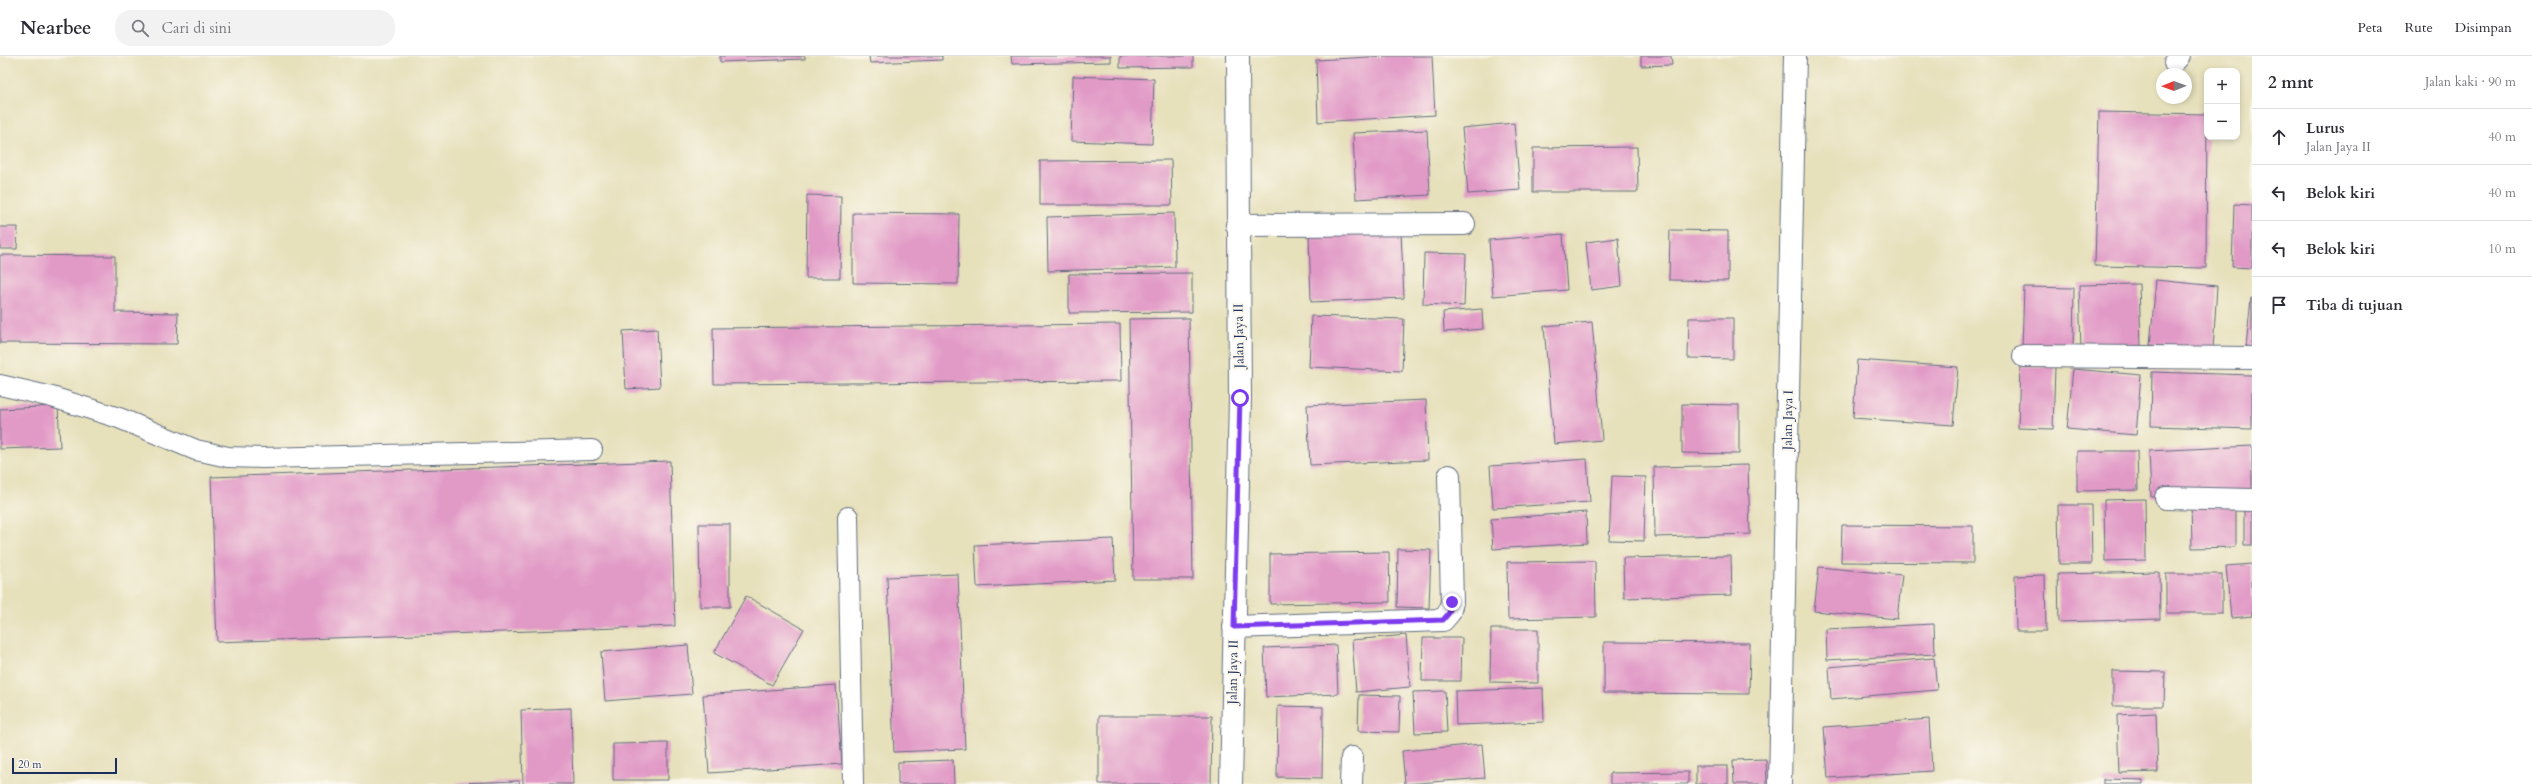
<!DOCTYPE html>
<html lang="id">
<head>
<meta charset="utf-8">
<style>
  :root { --surface:#fff; --page:#f2f2f3; --text:#2b2b33; --muted:#7c7c81; --line:#e1e1e2 }
  body { margin:0; font-family:Cardo,serif; background:var(--page); color:var(--text) }
  .controls { position:absolute; right:12px; top:12px; display:grid; overflow:hidden; border-radius:8px; box-shadow:0 2px 6px #0003 }
  .controls button { width:36px; height:36px; display:grid; place-items:center; padding:0; border:0; border-bottom:1px solid var(--line); background:var(--surface); color:var(--text); font:20px sans-serif }
  .compass { position:absolute; left:2156px; top:12px; width:36px; height:36px; border-radius:50%; background:var(--surface); box-shadow:0 2px 6px #0003; rotate:269deg }
  .scale { position:absolute; left:12px; bottom:10px; width:105px; box-sizing:border-box; padding-left:4px; border:2px solid #1b2f5e; border-top:0; font-size:11px; line-height:14px; white-space:nowrap; color:#1b2f5e; -webkit-text-stroke:3px #fbf7ec; paint-order:stroke }
  .stop { position:absolute; width:12px; height:12px; margin:-9px; border:3px solid #7c3aed; border-radius:50%; background:#fff }
  .stop.end { background:#7c3aed; border-color:#fff; box-shadow:0 1px 4px #0008 }
  .list { margin:0; padding:0; list-style:none }
  h2 { display:flex; justify-content:space-between; align-items:center; height:52px; margin:0; padding:0 16px; font-size:17px }
  h2 small { font-size:13px; font-weight:400; color:var(--muted) }
  .list li { display:grid; grid-template-columns:26px 1fr auto; gap:12px; align-items:center; box-sizing:border-box; height:56px; padding:0 16px; border-top:1px solid var(--line) }
  .list b { display:block; font-size:15px; white-space:nowrap }
  .list p { margin:0; font-size:13px; white-space:nowrap; color:var(--muted) }
  .list em { font-size:13px; font-style:normal; color:var(--muted) }
  .icon { flex:none; width:22px; height:22px; fill:none; stroke:currentColor; stroke-width:2; stroke-linecap:round; stroke-linejoin:round }
  .map { position:relative; flex:none; width:2252px; height:728px; overflow:hidden }
  header { display:flex; align-items:center; gap:24px; box-sizing:border-box; height:56px; padding:0 20px; background:var(--surface); border-bottom:1px solid var(--line) }
  header strong { font-size:19px }
  nav { display:flex; gap:22px; margin-inline-start:auto; font-size:14px }
  .search { width:280px; height:36px; background:var(--page); display:flex; align-items:center; gap:10px; box-sizing:border-box; padding:0 14px; border-radius:16px; color:var(--muted); font-size:15px }
  main { display:flex }
  aside { flex:1; background:var(--surface) }
  .map>svg:first-child { display:block }
  .building { fill:#e199c6 }
  .lines { fill:none; stroke-linecap:round; stroke-linejoin:round }
  .service-casing { stroke:#626d7f; stroke-width:22 }
  .minor-casing { stroke:#626d7f; stroke-width:24 }
  .service { stroke:#fff; stroke-width:20 }
  .minor { stroke:#fff; stroke-width:22 }
  .route { stroke:#7c3aed; stroke-width:5 }
  .labels { text-anchor:middle; dominant-baseline:central; stroke-width:4; stroke-linejoin:round; paint-order:stroke }
  .street-label { font-size:13px; fill:#1b2f5e; stroke:#fbf7ec }
</style>
</head>
<body>
<header>
<strong>Nearbee</strong>
<div class="search"><svg class="icon" aria-label="search" viewBox="0 0 24 24"><circle cx="10" cy="10" r="6"/><path d="M15 15l6 6"/></svg>Cari di sini</div>
<nav><a>Peta</a><a>Rute</a><a>Disimpan</a></nav>
</header>
<main>
<div class="map">
<svg width="2252" height="728" viewBox="0 0 2252 728">
  <rect width="100%" height="100%" fill="#fbf7ec"/>
  <filter id="ink" filterUnits="userSpaceOnUse"><feTurbulence type="fractalNoise" baseFrequency=".025" numOctaves="2"/><feDisplacementMap in="SourceGraphic" scale="8" xChannelSelector="R" yChannelSelector="G"/><feConvolveMatrix kernelMatrix="1 2 1 2 8 2 1 2 1" color-interpolation-filters="sRGB"/></filter>
  <filter id="wash" filterUnits="userSpaceOnUse"><feTurbulence type="fractalNoise" baseFrequency=".012" numOctaves="4" result="noise"/><feDisplacementMap in="SourceGraphic" scale="16" xChannelSelector="R" yChannelSelector="G"/><feGaussianBlur stdDeviation="0.9" result="paint"/><feColorMatrix in="noise" values="0 0 0 0 0 0 0 0 0 0 0 0 0 0 0 0 0 1.4 0 .05"/><feComposite in="paint" operator="in"/></filter>
  <g filter="url(#wash)">
    <rect width="100%" height="100%" fill="#e6e0bb"/>
    <g id="blocks">
      <g class="building">
        <path d="M720,0H805V3L720,6Z"/>
        <path d="M869,0H942V4L870,7Z"/>
        <path d="M1011,0H1111V6L1012,8Z"/>
        <path d="M1120,0H1193V11L1120,12Z"/>
        <path d="M1386,0H1432L1435,59L1318,66L1316,4Z"/>
        <path d="M1641,0H1671L1672,9L1641,10Z"/>
        <path d="M1073,20L1154,23L1152,88L1071,85Z"/>
        <path d="M2099,56L2207,58L2206,212L2095,210Z"/>
        <path d="M1514,67L1520,134L1468,138L1462,72Z"/>
        <path d="M1427,74L1430,139L1356,143L1353,77Z"/>
        <path d="M1637,91L1638,136H1533V92Z"/>
        <path d="M1171,104L1172,149H1040V105Z"/>
        <path d="M807,139L841,140L840,222H806Z"/>
        <path d="M2234,148L2252,149V212L2232,211Z"/>
        <path d="M853,157L959,158L958,228L853,227Z"/>
        <path d="M1174,157L1175,211L1048,215L1047,161Z"/>
        <path d="M0,171H18L17,193H0Z"/>
        <path d="M1670,174L1728,175V225L1669,224Z"/>
        <path d="M1401,175L1404,242L1311,246L1309,178Z"/>
        <path d="M1563,178L1567,234L1493,240L1489,184Z"/>
        <path d="M1618,182L1622,230L1591,234L1586,186Z"/>
        <path d="M1424,197L1466,198L1464,250L1423,248Z"/>
        <path d="M0,199L115,200V256L178,257L177,288L0,287Z"/>
        <path d="M1192,217V256L1069,257V218Z"/>
        <path d="M2156,224L2217,230L2213,294L2150,289Z"/>
        <path d="M2139,228L2141,291L2081,294L2079,229Z"/>
        <path d="M2024,231L2074,232L2073,293L2022,292Z"/>
        <path d="M2251,242H2252V291L2246,290Z"/>
        <path d="M1482,253L1483,273L1444,276L1443,256Z"/>
        <path d="M1311,260L1404,263L1402,315L1309,311Z"/>
        <path d="M1189,262L1193,523H1133L1129,263Z"/>
        <path d="M1689,262H1733V303L1688,302Z"/>
        <path d="M1592,266L1602,384L1554,388L1544,270Z"/>
        <path d="M1120,268L1121,325L714,328L713,272Z"/>
        <path d="M657,273L660,331L626,333L623,275Z"/>
        <path d="M1857,304L1958,311L1953,369L1853,362Z"/>
        <path d="M2020,310L2055,311L2053,373L2018,372Z"/>
        <path d="M2073,313L2141,319L2136,379L2067,373Z"/>
        <path d="M2152,316L2252,319V373L2151,370Z"/>
        <path d="M1426,344L1428,404L1310,409L1307,349Z"/>
        <path d="M1682,348L1739,349V398L1682,397Z"/>
        <path d="M58,350L60,391L0,393V353Z"/>
        <path d="M2252,390V436L2151,441L2149,395Z"/>
        <path d="M2077,395H2137L2138,434L2077,435Z"/>
        <path d="M1587,403L1590,446L1493,452L1490,410Z"/>
        <path d="M670,405L675,570L217,586L211,421Z"/>
        <path d="M1748,409L1750,478L1655,481L1654,411Z"/>
        <path d="M1612,420L1646,421L1644,485L1609,484Z"/>
        <path d="M2145,443L2146,504L2105,505L2104,444Z"/>
        <path d="M2191,445H2236V491L2192,492Z"/>
        <rect x="2244" y="447" width="8" height="42"/>
        <path d="M2058,449H2091L2092,508H2059Z"/>
        <path d="M1586,456L1587,487L1493,493L1491,463Z"/>
        <path d="M699,468H730V551H700Z"/>
        <path d="M1842,469L1973,470V507L1841,506Z"/>
        <path d="M1113,483L1115,524L977,531L975,489Z"/>
        <path d="M1398,493L1431,494L1429,552L1397,551Z"/>
        <path d="M1389,496L1390,546L1270,548V498Z"/>
        <path d="M1731,500L1732,539L1624,542L1623,502Z"/>
        <path d="M1595,505L1596,561L1508,563L1507,506Z"/>
        <path d="M2252,508V560L2231,562L2226,510Z"/>
        <path d="M1819,511L1902,519L1897,563L1814,555Z"/>
        <path d="M2159,516L2160,563L2059,566L2058,518Z"/>
        <path d="M958,518L965,693L894,696L887,521Z"/>
        <rect x="2166" y="518" width="56" height="39"/>
        <path d="M2045,519L2046,575H2016L2015,520Z"/>
        <path d="M746,540L804,573L772,629L714,597Z"/>
        <path d="M1934,568L1935,598L1827,604L1826,573Z"/>
        <path d="M1491,573H1538V627L1490,626Z"/>
        <path d="M1406,579L1410,631L1356,636L1352,584Z"/>
        <path d="M1423,582H1462L1461,625H1422Z"/>
        <path d="M1604,586L1750,587L1749,638L1604,637Z"/>
        <path d="M688,589L692,638L605,645L601,596Z"/>
        <path d="M1336,589L1338,638L1266,641L1264,592Z"/>
        <path d="M1934,602L1937,634L1831,643L1829,611Z"/>
        <path d="M2113,615L2165,616L2164,650H2113Z"/>
        <path d="M836,629L842,708L709,717L703,639Z"/>
        <path d="M1543,632L1544,666L1456,669L1455,635Z"/>
        <path d="M1445,635L1447,676L1415,677L1413,636Z"/>
        <path d="M1359,639L1400,640L1399,676L1358,675Z"/>
        <path d="M1278,650L1323,651L1322,722L1277,721Z"/>
        <path d="M571,652L573,728H523L521,654Z"/>
        <path d="M2156,657L2158,716L2119,717L2117,659Z"/>
        <path d="M1099,660H1212L1211,728H1099Z"/>
        <path d="M1929,663L1932,715L1828,722L1824,671Z"/>
        <path d="M668,687V724H613V688Z"/>
        <path d="M1482,688L1485,722L1405,728L1402,695Z"/>
        <path d="M1766,703L1767,728H1734L1733,704Z"/>
        <path d="M953,704L954,728H898V706Z"/>
        <rect x="1696" y="710" width="32" height="18"/>
        <path d="M1688,716V728H1610V717Z"/>
        <path d="M2103,723L2143,724V728H2103Z"/>
        <path d="M519,725L520,728H457V727Z"/>
      </g>
    </g>
  </g>
  <g filter="url(#ink)">
    <use href="#blocks" fill-opacity="0" stroke="#626d7f" stroke-width="1"/>
    <g class="lines">
      <defs>
        <g id="service">
          <path d="M2174,7L2180,0"/>
          <path d="M0,329L52,341L119,362L196,394L228,401L263,402L592,394"/>
          <path d="M848,461L853,728"/>
        </g>
        <g id="minor">
          <path d="M1237,169L1464,168"/>
          <path d="M2024,300L2252,302"/>
          <path d="M2166,442L2252,444"/>
          <path d="M1234,571L1443,564L1449,557L1452,546L1449,420"/>
          <path d="M1231,728L1240,342L1238,0"/>
          <path d="M1351,728L1352,702"/>
          <path d="M1780,728L1795,0"/>
        </g>
      </defs>
      <use href="#service" class="service-casing"/>
      <use href="#minor" class="minor-casing"/>
      <use href="#service" class="service"/>
      <use href="#minor" class="minor"/>
    </g>
  </g>
  <g class="lines" filter="url(#ink)">
    <path class="route" d="M1240,342L1234,571L1443,564L1449,557L1452,546"/>
  </g>
  <g class="labels">
    <g class="street-label">
      <text transform="translate(1239 280) rotate(-91)">Jalan Jaya II</text>
      <text transform="translate(1788 364) rotate(-89)">Jalan Jaya I</text>
      <text transform="translate(1233 616) rotate(-89)">Jalan Jaya II</text>
    </g>
  </g>
</svg>
<div class="controls">
<button>+</button>
<button>−</button>
</div>
<svg class="compass" viewBox="-18 -18 36 36"><path d="M0-13l5 13h-10z" fill="#e53935"/><path d="M0 13l5-13h-10z" fill="#7c7c81"/></svg>
<div class="scale">20 m</div>
<div class="stop" style="left:1240px;top:342px"></div>
<div class="stop end" style="left:1452px;top:546px"></div>
</div>
<aside>
<h2>2 mnt<small>Jalan kaki · 90 m</small></h2>
<ul class="list">
<li><svg class="icon" aria-label="ahead" viewBox="0 0 24 24"><path d="M12 20V5M6 11l6-6 6 6"/></svg><div><b>Lurus</b><p>Jalan Jaya II</p></div><em>40 m</em></li>
<li><svg class="icon" aria-label="left" viewBox="0 0 24 24"><path d="M17 20v-9H6M10 6l-5 5 5 5"/></svg><div><b>Belok kiri</b></div><em>40 m</em></li>
<li><svg class="icon" aria-label="left" viewBox="0 0 24 24"><path d="M17 20v-9H6M10 6l-5 5 5 5"/></svg><div><b>Belok kiri</b></div><em>10 m</em></li>
<li><svg class="icon" aria-label="arrive" viewBox="0 0 24 24"><path d="M6 21V4h12l-3 4 3 4H6"/></svg><div><b>Tiba di tujuan</b></div></li>
</ul>
</aside>
</main>
</body>
</html>
